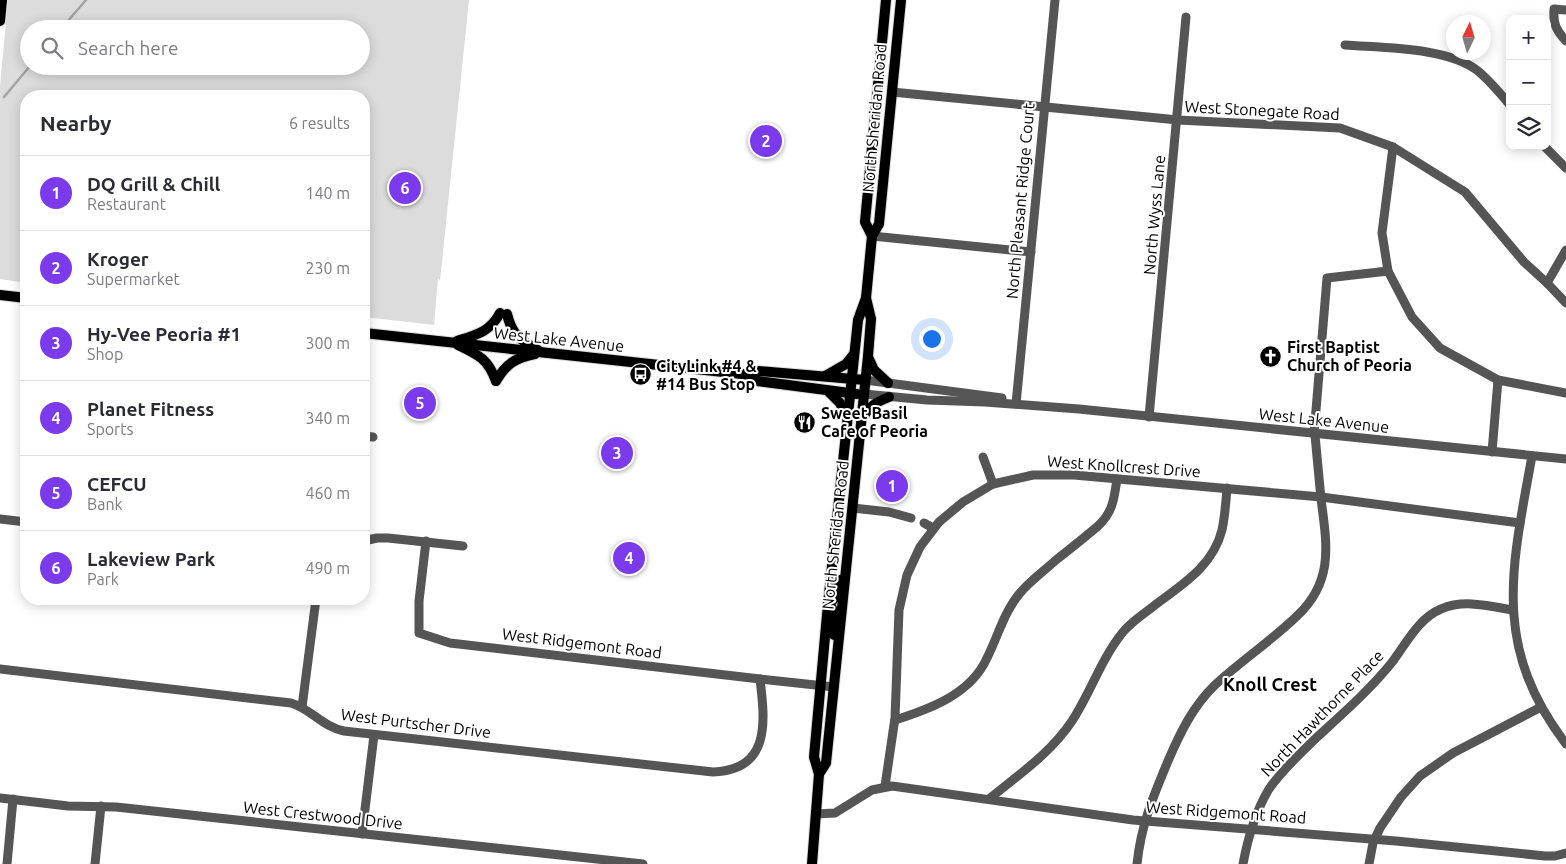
<!DOCTYPE html>
<html lang="en">
<head>
<meta charset="utf-8">
<style>
  :root { --surface:#fff; --page:#f7f7f7; --text:#2b2b33; --muted:#7c7c81; --line:#e1e1e2; --accent:#7c3aed }
  body { margin:0; font-family:Ubuntu,sans-serif; background:var(--page); color:var(--text) }
  .controls { position:absolute; right:15px; top:15px; display:grid; overflow:hidden; border-radius:10px; box-shadow:0 2px 12px #0003 }
  .controls button { width:45px; height:45px; display:grid; place-items:center; padding:0; border:0; border-bottom:1px solid var(--line); background:var(--surface); color:var(--text); font:25px sans-serif }
  .compass { position:absolute; left:1446px; top:15px; width:45px; height:45px; border-radius:50%; background:var(--surface); box-shadow:0 2px 12px #0003; rotate:5deg }
  .you { position:absolute; left:931px; top:338px; width:18px; height:18px; margin:-12px; border:4px solid #fff; border-radius:50%; background:#1a73e8; box-shadow:0 0 0 8px #1a73e833 }
  .badge { display:grid; place-items:center; width:32px; height:32px; border-radius:50%; background:var(--accent); color:#fff; font-size:16px; font-weight:700 }
  .pin { position:absolute; translate:-50% -50%; border:2px solid #fff; box-shadow:0 1px 5px #0006 }
  .list { margin:0; padding:0; list-style:none }
  h2 { display:flex; justify-content:space-between; align-items:center; height:65px; margin:0; padding:0 20px; font-size:21px }
  h2 small { font-size:16px; font-weight:400; color:var(--muted) }
  .list li { display:grid; grid-template-columns:32px 1fr auto; gap:15px; align-items:center; box-sizing:border-box; height:75px; padding:0 20px; border-top:1px solid var(--line) }
  .list b { display:block; font-size:19px; white-space:nowrap }
  .list p { margin:0; font-size:16px; white-space:nowrap; color:var(--muted) }
  .list em { font-size:16px; font-style:normal; color:var(--muted) }
  .icon { flex:none; width:28px; height:28px; fill:none; stroke:currentColor; stroke-width:2; stroke-linecap:round; stroke-linejoin:round }
  .map { position:relative; flex:none; width:1566px; height:864px; overflow:hidden }
  .search { position:absolute; background:var(--surface); box-shadow:0 2px 12px #0003; left:20px; top:20px; width:350px; height:55px; display:flex; align-items:center; gap:12px; box-sizing:border-box; padding:0 18px; border-radius:28px; color:var(--muted); font-size:19px }
  .panel { position:absolute; background:var(--surface); box-shadow:0 2px 12px #0003; left:20px; top:90px; width:350px; height:515px; border-radius:20px }
  .map>svg:first-child { display:block }
  .green { fill:#dcdcdc; fill-rule:evenodd }
  .lines { fill:none; stroke-linecap:round; stroke-linejoin:round }
  .stream { stroke:#a3a3a3; stroke-width:2.5 }
  .major-casing { stroke:#dbdbdb; stroke-width:12 }
  .minor { stroke:#555; stroke-width:9 }
  .major { stroke:#000; stroke-width:10 }
  .labels { text-anchor:middle; dominant-baseline:central; stroke-width:4; stroke-linejoin:round; paint-order:stroke }
  .street-label { font-size:16px; fill:#000; stroke:#fff }
  .poi-label { font-size:16px; font-weight:bold; fill:#000; stroke:#fff; text-anchor:start }
  .neighbourhood-label { font-size:18px; font-weight:bold; fill:#000; stroke:#fff }
</style>
</head>
<body>
<div class="map">
<svg width="1566" height="864" viewBox="0 0 1566 864">
  <rect width="100%" height="100%" fill="#fff"/>
  <path class="green" d="M8,0H469L440,281L438,278L434,325L364,317V96H26V283L0,279V86ZM29,29H361V66H29Z"/>
  <g class="lines">
    <g class="stream">
      <path d="M61,29L86,0"/>
      <path d="M4,97L30,66"/>
    </g>
    <defs>
      <g id="major">
        <path d="M0,21L2,0"/>
        <path d="M872,236L865,222L886,0"/>
        <path d="M0,295L26,298"/>
        <path d="M507,314C512,335 520,340 538,350"/>
        <path d="M364,333L751,375L758,371L865,380"/>
        <path d="M457,341C476,335 490,332 500,313"/>
        <path d="M458,345C479,355 488,359 496,381"/>
        <path d="M869,359L874,370L888,383"/>
        <path d="M751,375L757,381L857,394"/>
        <path d="M825,376L846,364L854,354"/>
        <path d="M496,381C506,364 515,358 535,354"/>
        <path d="M828,391L840,403L847,418"/>
        <path d="M863,417C869,406 877,402 889,397"/>
        <path d="M834,635C834,624 838,611 828,604C837,599 838,590 839,580"/>
        <path d="M819,774L826,763L868,356L871,319L866,298"/>
        <path d="M812,864L819,774L814,757L828,604L858,320L866,298L872,236L879,224L901,0"/>
      </g>
    </defs>
    <use href="#major" class="major-casing"/>
    <g class="minor">
      <path d="M1566,10L1554,9C1553,24 1556,30 1566,41"/>
      <path d="M1345,45C1383,48 1448,47 1478,71C1490,81 1500,93 1510,105"/>
      <path d="M892,92L1178,120L1340,128L1393,147L1465,192L1524,262L1547,283L1566,303"/>
      <path d="M1544,146L1566,168"/>
      <path d="M1393,147L1382,233L1388,271L1412,317L1440,348L1498,380L1566,393"/>
      <path d="M872,236L1031,252"/>
      <path d="M1547,283L1566,250"/>
      <path d="M865,380L1002,398"/>
      <path d="M864,394L927,400L985,402L1079,409L1566,459"/>
      <path d="M1016,404L1055,0"/>
      <path d="M1149,417L1186,17"/>
      <path d="M1314,434L1327,278L1388,271"/>
      <path d="M364,436L373,437"/>
      <path d="M1492,452L1498,380"/>
      <path d="M1532,456C1512,567 1491,646 1566,744"/>
      <path d="M983,457L993,484"/>
      <path d="M853,508L889,512L911,518"/>
      <path d="M0,519L26,522"/>
      <path d="M924,523L933,528"/>
      <path d="M364,541L377,538H388L463,546"/>
      <path d="M426,541L419,601V633L450,643L760,679L834,687"/>
      <path d="M0,669L291,703C311,709 323,727 344,731L713,772C771,770 765,721 760,679"/>
      <path d="M302,707L316,599"/>
      <path d="M895,720C930,709 971,694 987,658C998,636 1004,612 1020,593C1030,581 1044,571 1056,560C1070,549 1084,538 1098,526C1113,512 1114,499 1117,479"/>
      <path d="M885,786L895,718L899,610L907,575L920,547L939,522L963,502L993,484L1033,475H1074L1321,497L1520,523"/>
      <path d="M0,798L68,806L116,807L643,864"/>
      <path d="M989,799C1018,775 1050,754 1072,721C1091,692 1101,659 1123,632C1132,621 1144,614 1155,605C1183,584 1213,566 1222,530C1225,516 1226,502 1227,488"/>
      <path d="M816,814L835,813L872,790L892,786L1133,820L1396,841L1545,856H1555L1566,853"/>
      <path d="M362,834L374,735"/>
      <path d="M7,864L13,799"/>
      <path d="M95,864L101,806"/>
      <path d="M1137,864C1141,825 1153,797 1168,761C1180,733 1193,706 1215,685C1241,661 1271,641 1297,616C1334,581 1327,545 1321,499C1319,478 1317,456 1315,435"/>
      <path d="M1243,864C1248,837 1255,812 1269,789C1282,770 1299,755 1315,739C1342,714 1370,690 1393,661C1407,642 1419,618 1441,609C1464,599 1489,606 1512,610"/>
      <path d="M1369,864L1373,843L1380,828L1401,797L1420,776L1453,753L1541,707"/>
    </g>
    <use href="#major" class="major"/>
  </g>
  <defs>
    <symbol id="church-disc" viewBox="-11 -11 22 22"><circle r="9.5" fill="#000" stroke="#fff"/><path d="M-1.2-6h2.4v3.5h3.3v2.4h-3.3V6h-2.4V-.1h-3.3v-2.4h3.3Z" fill="#fff"/></symbol>
    <symbol id="bus-disc" viewBox="-11 -11 22 22"><circle r="9.5" fill="#000" stroke="#fff"/><path d="M-5-6H5V4H4V6H2V4H-2V6H-4V4H-5ZM-3.5-4V0h7V-4ZM-3.5 1.2v1.5H-2V1.2ZM2 1.2v1.5H3.5V1.2Z" fill="#fff"/></symbol>
    <symbol id="restaurant-disc" viewBox="-11 -11 22 22"><circle r="9.5" fill="#000" stroke="#fff"/><path d="M-5-6h1v4h1v-4h1v4h1v-4h1v5L-1.5 .5V6h-2V.5L-5-1ZM5-6V6H3V1.5H1.5Q1.5-4 5-6Z" fill="#fff"/></symbol>
  </defs>
  <g fill-rule="evenodd">
    <use href="#church-disc" x="1258" y="344" width="25" height="25"/>
    <use href="#bus-disc" x="628" y="362" width="25" height="25"/>
    <use href="#restaurant-disc" x="792" y="410" width="25" height="25"/>
  </g>
  <g class="labels">
    <g class="street-label">
      <text transform="translate(1262 110) rotate(3)">West Stonegate Road</text>
      <text transform="translate(874 118) rotate(-85)">North Sheridan Road</text>
      <text transform="translate(1020 201) rotate(-85)">North Pleasant Ridge Court</text>
      <text transform="translate(1154 215) rotate(-85)">North Wyss Lane</text>
      <text transform="translate(559 339) rotate(6)">West Lake Avenue</text>
      <text transform="translate(1324 420) rotate(6)">West Lake Avenue</text>
      <text transform="translate(1124 466) rotate(4)">West Knollcrest Drive</text>
      <text transform="translate(835 535) rotate(-84)">North Sheridan Road</text>
      <text transform="translate(582 643) rotate(7)">West Ridgemont Road</text>
      <text transform="translate(1322 713) rotate(-46)">North Hawthorne Place</text>
      <text transform="translate(416 723) rotate(7)">West Purtscher Drive</text>
      <text transform="translate(1226 812) rotate(4)">West Ridgemont Road</text>
      <text transform="translate(323 815) rotate(6)">West Crestwood Drive</text>
    </g>
    <g class="poi-label">
      <text x="1287" y="347">First Baptist<tspan x="1287" dy="18">Church of Peoria</tspan></text>
      <text x="656" y="366">CityLink #4 &amp;<tspan x="656" dy="18">#14 Bus Stop</tspan></text>
      <text x="821" y="413">Sweet Basil<tspan x="821" dy="18">Cafe of Peoria</tspan></text>
    </g>
    <g class="neighbourhood-label">
      <text x="1270" y="684">Knoll Crest</text>
    </g>
  </g>
</svg>
<div class="controls">
<button>+</button>
<button>−</button>
<button><svg class="icon" aria-label="layers" viewBox="0 0 24 24"><path d="M12 4l9 5-9 5-9-5zM3 14l9 5 9-5"/></svg></button>
</div>
<svg class="compass" viewBox="-18 -18 36 36"><path d="M0-13l5 13h-10z" fill="#e53935"/><path d="M0 13l5-13h-10z" fill="#7c7c81"/></svg>
<div class="you"></div>
<div class="pin badge" style="left:892px;top:486px">1</div>
<div class="pin badge" style="left:766px;top:141px">2</div>
<div class="pin badge" style="left:617px;top:453px">3</div>
<div class="pin badge" style="left:629px;top:558px">4</div>
<div class="pin badge" style="left:420px;top:403px">5</div>
<div class="pin badge" style="left:405px;top:188px">6</div>
<div class="search"><svg class="icon" aria-label="search" viewBox="0 0 24 24"><circle cx="10" cy="10" r="6"/><path d="M15 15l6 6"/></svg>Search here</div>
<section class="panel">
<h2>Nearby<small>6 results</small></h2>
<ul class="list">
<li><span class="badge">1</span><div><b>DQ Grill &amp; Chill</b><p>Restaurant</p></div><em>140 m</em></li>
<li><span class="badge">2</span><div><b>Kroger</b><p>Supermarket</p></div><em>230 m</em></li>
<li><span class="badge">3</span><div><b>Hy-Vee Peoria #1</b><p>Shop</p></div><em>300 m</em></li>
<li><span class="badge">4</span><div><b>Planet Fitness</b><p>Sports</p></div><em>340 m</em></li>
<li><span class="badge">5</span><div><b>CEFCU</b><p>Bank</p></div><em>460 m</em></li>
<li><span class="badge">6</span><div><b>Lakeview Park</b><p>Park</p></div><em>490 m</em></li>
</ul>
</section>
</div>
</body>
</html>
